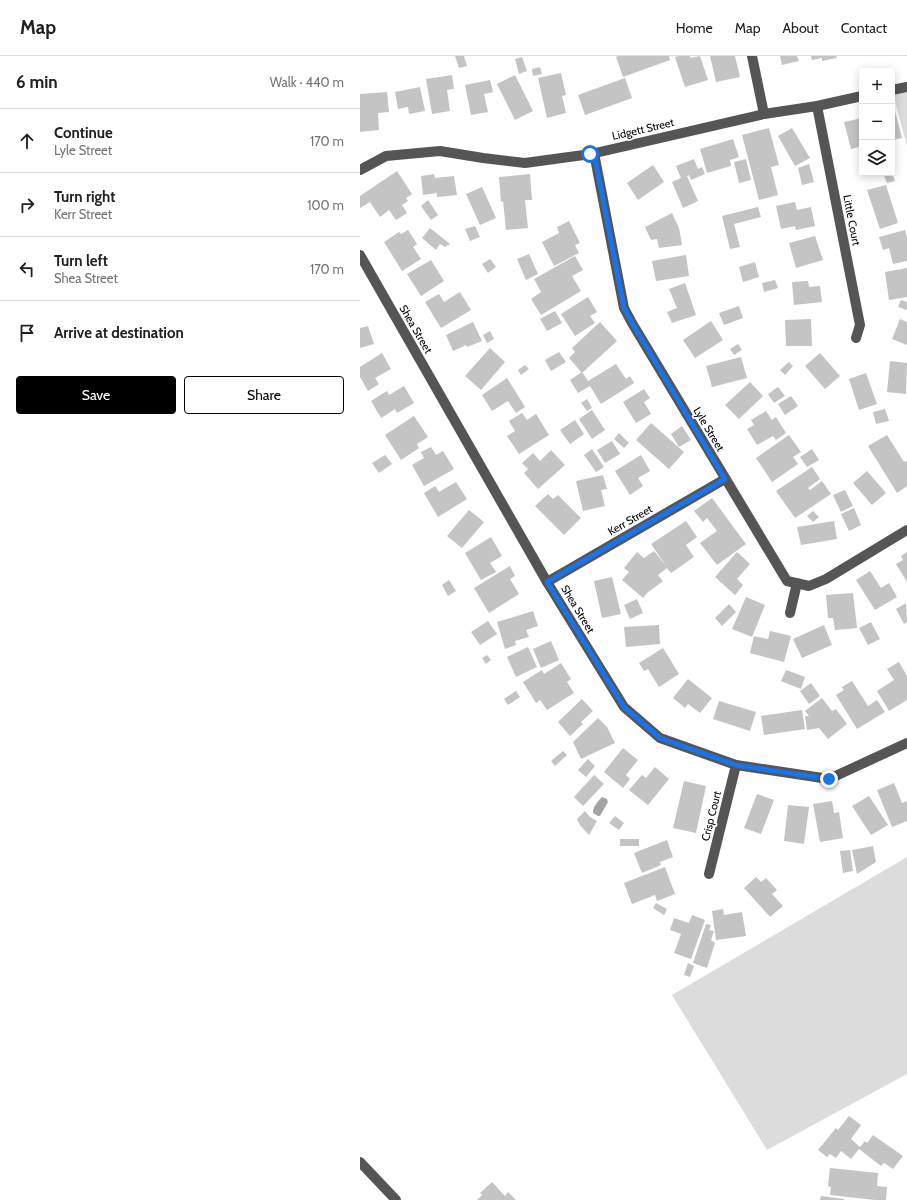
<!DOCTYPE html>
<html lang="en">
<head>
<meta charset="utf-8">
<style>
  :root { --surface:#fff; --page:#f2f2f2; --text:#202124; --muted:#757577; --line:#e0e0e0; --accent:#000 }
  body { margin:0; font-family:Cabin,sans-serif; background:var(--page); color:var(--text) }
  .controls { position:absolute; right:12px; top:12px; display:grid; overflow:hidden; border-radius:4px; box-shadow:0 2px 10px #0003 }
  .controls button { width:36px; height:36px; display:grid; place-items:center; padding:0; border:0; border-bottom:1px solid var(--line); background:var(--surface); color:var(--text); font:20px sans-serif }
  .stop { position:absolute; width:12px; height:12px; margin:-9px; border:3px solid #1a73e8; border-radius:50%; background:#fff }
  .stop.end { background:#1a73e8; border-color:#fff; box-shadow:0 1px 4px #0008 }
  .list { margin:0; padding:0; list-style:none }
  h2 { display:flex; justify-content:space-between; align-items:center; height:52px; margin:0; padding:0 16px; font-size:17px }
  h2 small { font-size:13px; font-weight:400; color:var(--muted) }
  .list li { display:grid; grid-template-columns:26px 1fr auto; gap:12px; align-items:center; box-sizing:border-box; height:64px; padding:0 16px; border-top:1px solid var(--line) }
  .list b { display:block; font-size:15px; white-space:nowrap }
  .list p { margin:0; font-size:13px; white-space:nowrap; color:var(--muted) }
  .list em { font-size:13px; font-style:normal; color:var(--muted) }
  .actions { display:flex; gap:8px; padding:12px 16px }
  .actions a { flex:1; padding:9px 0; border:1px solid var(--accent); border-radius:4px; text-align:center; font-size:14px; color:var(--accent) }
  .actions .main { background:var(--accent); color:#fff }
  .icon { flex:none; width:22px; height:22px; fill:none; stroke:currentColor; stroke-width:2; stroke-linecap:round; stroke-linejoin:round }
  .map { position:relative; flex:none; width:547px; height:1144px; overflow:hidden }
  header { display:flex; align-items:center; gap:24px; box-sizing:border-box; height:56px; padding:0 20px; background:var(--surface); border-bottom:1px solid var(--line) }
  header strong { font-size:19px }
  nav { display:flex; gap:22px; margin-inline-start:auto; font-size:14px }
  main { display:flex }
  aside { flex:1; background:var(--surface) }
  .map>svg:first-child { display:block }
  .green { fill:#dcdcdc }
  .water { fill:#a3a3a3 }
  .building { fill:#c4c4c4 }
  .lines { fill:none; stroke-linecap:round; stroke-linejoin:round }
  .minor { stroke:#555; stroke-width:10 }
  .route { stroke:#1a73e8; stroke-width:5 }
  .labels { text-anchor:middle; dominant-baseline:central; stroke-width:3.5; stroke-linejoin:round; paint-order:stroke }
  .street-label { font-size:11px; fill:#000; stroke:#fff }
</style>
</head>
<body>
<header>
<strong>Map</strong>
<nav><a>Home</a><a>Map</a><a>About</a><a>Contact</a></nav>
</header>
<main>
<aside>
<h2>6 min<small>Walk · 440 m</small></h2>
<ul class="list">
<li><svg class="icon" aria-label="ahead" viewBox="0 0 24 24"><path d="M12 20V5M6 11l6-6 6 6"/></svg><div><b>Continue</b><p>Lyle Street</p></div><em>170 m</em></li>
<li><svg class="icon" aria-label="right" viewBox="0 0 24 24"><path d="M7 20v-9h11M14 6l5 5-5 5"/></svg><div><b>Turn right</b><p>Kerr Street</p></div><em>100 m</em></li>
<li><svg class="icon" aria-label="left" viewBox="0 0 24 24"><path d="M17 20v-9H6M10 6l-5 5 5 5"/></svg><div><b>Turn left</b><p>Shea Street</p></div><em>170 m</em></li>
<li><svg class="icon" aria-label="arrive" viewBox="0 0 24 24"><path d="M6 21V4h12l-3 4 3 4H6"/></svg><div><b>Arrive at destination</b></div></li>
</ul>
<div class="actions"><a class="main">Save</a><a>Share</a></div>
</aside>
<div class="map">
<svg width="547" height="1144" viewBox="0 0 547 1144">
  <rect width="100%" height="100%" fill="#fff"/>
  <g class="green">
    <path d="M547,31V90L532,34Z"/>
    <path d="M547,801V1018L407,1094L312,939Z"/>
  </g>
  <path class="water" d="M242,741L247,743L248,746L240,760H238L233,757C232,752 238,745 242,741Z"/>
  <g class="building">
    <path d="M95,0H104L107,10L99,12Z"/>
    <path d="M258,0H309L310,4L263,21L256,1Z"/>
    <path d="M319,0H330V2L340,0L348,24L325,31L315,1Z"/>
    <path d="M350,0H375L380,21L356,26Z"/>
    <path d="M420,0H437L439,5L422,9Z"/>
    <path d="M451,0H476L477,2L462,5V2L452,4Z"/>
    <path d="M162,1L167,15L159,18L155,3Z"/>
    <path d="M180,11L182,18L173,20L172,13Z"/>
    <path d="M201,17L206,39L202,40L206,57L187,62L178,22Z"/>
    <path d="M92,19L94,33L87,34L90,55L72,58L66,23Z"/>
    <path d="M155,19L173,55L155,64L137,28Z"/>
    <path d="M265,22L272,42L225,59L218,39Z"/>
    <path d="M130,24L133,36L124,38L128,56L111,59L105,29Z"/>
    <path d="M60,31L65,55L49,58L48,51L38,53L35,36Z"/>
    <path d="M27,36L29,56L18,57L19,74L0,76V38Z"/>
    <path d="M532,55H535L542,82L532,84Z"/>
    <path d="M502,62V90L491,93L484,66Z"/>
    <path d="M409,72L419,109L411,111L418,139L399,144L382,79Z"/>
    <path d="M432,72L450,102L435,110L418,80Z"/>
    <path d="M373,83L379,101L370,104L371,110L347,117L340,93Z"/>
    <path d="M334,103L338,113L342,111L345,118L331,124L329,119L327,120L338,145L323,152L312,126L321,122L316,110Z"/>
    <path d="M386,103L391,124L379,127L374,106Z"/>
    <path d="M449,108L454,126L442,129L438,112Z"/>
    <path d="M293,109L304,126L278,144L267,127Z"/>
    <path d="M37,115L52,138L46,142L48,145L42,149L47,157L36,164L29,154L20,161L10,146L0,152V140Z"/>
    <path d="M529,117H532L535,125L527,127L524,119Z"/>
    <path d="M74,118L75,122L94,120L97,139L77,141V137L63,139L61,120Z"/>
    <path d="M170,118L172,144H165L168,172L146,174L143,145L141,146L139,121Z"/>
    <path d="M526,129L538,167L520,173L507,134Z"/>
    <path d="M122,131L136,162L120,169L106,138Z"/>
    <path d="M68,144L78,159L71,164L61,150Z"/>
    <path d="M435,146L437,154L451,151L455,170L436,174L435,170L421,173L416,150Z"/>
    <path d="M398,151L401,161L374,168L380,191L370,193L362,160Z"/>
    <path d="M312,157L319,172L322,189L299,192L297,183L291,184L285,171Z"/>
    <path d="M209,165L220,187L215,189L219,197L194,210L182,186L199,177L197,171Z"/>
    <path d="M115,170L120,181L110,185L105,173Z"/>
    <path d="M70,172L90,188L85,191L80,188L76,194L62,182Z"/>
    <path d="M48,174L57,188L53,191L61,203L42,215L24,186L39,176L41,178Z"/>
    <path d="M545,174L547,181V205L533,208L529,192L523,194L519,181Z"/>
    <path d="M455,180L463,204L436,212L429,187Z"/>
    <path d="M169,198L178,218L166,224L157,203Z"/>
    <path d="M326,199L329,220L296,225L292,205Z"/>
    <path d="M215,200L223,214L212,220L221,235L181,259L171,243L181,236L174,223Z"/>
    <path d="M130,203L136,211L128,217L122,208Z"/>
    <path d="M71,204L84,225L61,240L47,218Z"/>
    <path d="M395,206L399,221L383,226L379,211Z"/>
    <path d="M547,212V241L529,244L525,216Z"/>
    <path d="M415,224L418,232L404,236L402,227Z"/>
    <path d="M448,225L449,231L460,230L462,246L434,249L432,226Z"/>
    <path d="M325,227L336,259L312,267L307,256L317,252L309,233Z"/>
    <path d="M100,236L111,254L81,272L65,246L79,238L84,246Z"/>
    <path d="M228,241L237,256L230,260L235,267L215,280L201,258Z"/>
    <path d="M541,244L547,246V254L538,251Z"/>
    <path d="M379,250L383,262L364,269L359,257Z"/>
    <path d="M195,255L202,267L187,275L180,263Z"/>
    <path d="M451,263L452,290H426L425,264Z"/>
    <path d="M540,263L547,266V289L532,283Z"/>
    <path d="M351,265L363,284L335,302L323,284Z"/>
    <path d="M113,266L122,285L107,291L106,289L93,295L86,279Z"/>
    <path d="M240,266L257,285L222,317L209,302L215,296L212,292Z"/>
    <path d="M8,270L14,288L0,292V272Z"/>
    <path d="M130,275L134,283L127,287L123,279Z"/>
    <path d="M378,288L382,294L374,299L370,293Z"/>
    <path d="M130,292L145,306L121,334L105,320Z"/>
    <path d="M199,296L206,306L191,315L185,304Z"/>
    <path d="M22,297L31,313L15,322L19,328L8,335L0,321V311Z"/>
    <path d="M460,297L480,320L465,333L445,310Z"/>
    <path d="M381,301L387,322L352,331L346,310Z"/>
    <path d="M530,305L547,307L546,338L527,336Z"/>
    <path d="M429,306L433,310L425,319L420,314Z"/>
    <path d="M256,308L266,323L270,320L274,327L241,348L230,330L218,337L210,324L222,316L228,325Z"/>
    <path d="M165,309L169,313L161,319L158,314Z"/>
    <path d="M506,317L517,348L499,354L489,323Z"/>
    <path d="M147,322L165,351L156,357L148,345L132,355L122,339Z"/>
    <path d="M390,326L403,340L379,363L365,349Z"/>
    <path d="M44,330L54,347L37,357L35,353L21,362L11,345L27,335L29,339Z"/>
    <path d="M418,331L425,340L414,347L408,338Z"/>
    <path d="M284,333L290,342L284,346L291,358L276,367L263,346Z"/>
    <path d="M431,340L438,350L425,359L418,348Z"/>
    <path d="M227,343L232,352L227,355L221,347Z"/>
    <path d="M525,353L529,365L516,368L513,356Z"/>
    <path d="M232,354L245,374L232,383L219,363Z"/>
    <path d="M406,355L412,364L416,361L426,377L416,384L413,380L397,389L387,373L394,369L391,364Z"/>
    <path d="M162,357L167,364L176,358L189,379L159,398L147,380L155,375L149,365Z"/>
    <path d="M54,360L68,381L57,388L59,392L41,404L25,379Z"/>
    <path d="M215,364L224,378L210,388L200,374Z"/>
    <path d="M291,367L324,396L309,413L276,384Z"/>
    <path d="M322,370L331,384L319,391L311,378Z"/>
    <path d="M259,377L269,387L264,392L254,383Z"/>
    <path d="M429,379L441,396L433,401L438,408L412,426L396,402Z"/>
    <path d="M527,379L544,406L546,405L547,406V430L537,437L508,390Z"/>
    <path d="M252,385L260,398L245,407L237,394Z"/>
    <path d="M71,391L76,399L83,395L94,413L64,430L52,409L64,402L61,396Z"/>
    <path d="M232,393L244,411L236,416L224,399Z"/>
    <path d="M452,393L459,404L447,411L440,401Z"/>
    <path d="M191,394L205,409L178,433L164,417L168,413L162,407L173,397L180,405Z"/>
    <path d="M25,399L32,408L19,417L12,407Z"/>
    <path d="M281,399L290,415L278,422L283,430L270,439L255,415Z"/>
    <path d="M452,411L460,423L448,432L450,434L462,425L471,438L435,462L416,435Z"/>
    <path d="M507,415L526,437L512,449L493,427Z"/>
    <path d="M243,419L247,433L241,434L245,450L223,455L216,425Z"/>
    <path d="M96,426L107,443L78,461L64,437L75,430L79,436Z"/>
    <path d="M485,434L493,450L481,456L473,439Z"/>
    <path d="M188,438L193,443L198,439L221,462L204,479L175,450Z"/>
    <path d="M352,442L386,488L357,509L340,487L357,475L347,462L343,466L334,455Z"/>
    <path d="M494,452L501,469L489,475L481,458Z"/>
    <path d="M109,454L124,466L102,492L87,480Z"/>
    <path d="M453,455L459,461L453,466L447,460Z"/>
    <path d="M326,465L337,481L326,489L334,501L311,517L307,512L298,519L303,525L287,537L283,542L262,524L269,516L264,512L277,496L284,502L294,495L306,510L291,488Z"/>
    <path d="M474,465L477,483L441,489L437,471Z"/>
    <path d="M131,481L142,500L130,507L136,516L121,524L105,497Z"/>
    <path d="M377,496L390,508L377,523L383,529L375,539L355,521Z"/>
    <path d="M547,496V526L536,508L543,504L541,500Z"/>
    <path d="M150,510L155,520L150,523L159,538L129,557L114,532Z"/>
    <path d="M510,515L521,532L529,527L537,541L515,554L496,524Z"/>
    <path d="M252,521L261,558L242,562L234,525Z"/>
    <path d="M89,524L96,535L88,540L82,529Z"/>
    <path d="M493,537L497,572L475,574L473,562H468L466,539Z"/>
    <path d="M386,541L405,549L392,581L372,573Z"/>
    <path d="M277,543L283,557L270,563L264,549Z"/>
    <path d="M546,547L547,566L544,568L536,553Z"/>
    <path d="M369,548L376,556L362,570L355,562Z"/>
    <path d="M173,555L178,570L166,574L169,581L155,585L156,589L145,593L137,566Z"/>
    <path d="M128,565L137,578L120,589L111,576Z"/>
    <path d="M511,566L520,583L508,589L499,572Z"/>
    <path d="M299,569L300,588L266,591L264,571Z"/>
    <path d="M464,569L472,589L442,602L433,583Z"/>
    <path d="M410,575L431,580L424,606L390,597L394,580L408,583Z"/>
    <path d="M191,585L199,604L181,612L173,593Z"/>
    <path d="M168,591L177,611L156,621L147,601Z"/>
    <path d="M303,592L319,618L299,631L288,613L284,615L279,607Z"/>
    <path d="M127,599L131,604L126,608L122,602Z"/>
    <path d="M539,606L547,620V644L529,655L517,635L534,624L527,613Z"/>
    <path d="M201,607L211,623L207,626L214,637L187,654L180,644L176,647L163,626L182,614L184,618Z"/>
    <path d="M426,614L445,621L441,633L421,625Z"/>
    <path d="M328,623L352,642L340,657L328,648L325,652L313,642Z"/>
    <path d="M492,625L508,650L517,644L525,656L497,673L476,639L484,634L482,631Z"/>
    <path d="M451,627L460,640L449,648L440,635Z"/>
    <path d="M156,635L160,641L148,649L144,643Z"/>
    <path d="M462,642L472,655L476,653L487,668L468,683L459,672L447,674L445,660H449L445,655Z"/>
    <path d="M222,643L233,655L221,666L223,668L210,680L198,666Z"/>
    <path d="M359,645L396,656L390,675L353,663Z"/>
    <path d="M442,654L445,673L404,679L401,660Z"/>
    <path d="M238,662L247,671L255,687L221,703L213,686Z"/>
    <path d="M263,692L278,704L266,719L270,723L263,732L244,716Z"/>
    <path d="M203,695L207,699L195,710L191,705Z"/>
    <path d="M228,703L235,710L226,721L218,714Z"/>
    <path d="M295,711L309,723L288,749L269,734L282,719L286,722Z"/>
    <path d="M234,719L244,728L223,750L214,741Z"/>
    <path d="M324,725L346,730L336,777L313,772Z"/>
    <path d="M534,727L542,747L547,745V765L532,771L517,734Z"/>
    <path d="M397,738L414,744L401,778L384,772Z"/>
    <path d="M509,740L528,769L511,779L492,750Z"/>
    <path d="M472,745L474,757L479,756L483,782L460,786L453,748Z"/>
    <path d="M428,749L449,751L444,788L424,785Z"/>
    <path d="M225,755L230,761L237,765L229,779L220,769L217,763Z"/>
    <path d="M255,760L264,767L259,774L249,767Z"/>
    <rect x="260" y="783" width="19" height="7"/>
    <path d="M307,784L313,801L300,806L301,809L282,817L274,797Z"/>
    <path d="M513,790L516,806L497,818L492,794Z"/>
    <path d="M490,794L493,815L483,817L480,795Z"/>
    <path d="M305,811L315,838L297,845L295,839L272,848L264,827Z"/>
    <path d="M396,821L401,826L406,822L417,834L412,838L423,850L410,861L384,832Z"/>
    <path d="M296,847L307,853L304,859L293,852Z"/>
    <path d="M363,853L364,859L382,856L386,880L356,884L352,855Z"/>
    <path d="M332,859L345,864L331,903L314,897L321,878L310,874L314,862L329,867Z"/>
    <path d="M346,868L351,869L349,874L354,875L351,884L355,887L347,912L333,907Z"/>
    <path d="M328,907L334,910L330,921L324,919Z"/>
    <path d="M489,1060L501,1069L491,1083L500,1091L505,1085L507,1087L513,1079L543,1100L533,1113L524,1107L521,1110L499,1093L491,1103L481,1095L476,1102L470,1098L467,1101L458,1094L476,1072L478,1074Z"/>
    <path d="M470,1112L518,1117L517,1130L527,1131L526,1144H515L470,1139L471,1131L468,1130Z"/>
    <path d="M132,1126L145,1140L148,1136L156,1144H117L122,1139L120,1137Z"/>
    <path d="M461,1140L484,1143V1144H460Z"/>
  </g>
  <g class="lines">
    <g class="minor">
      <path d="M392,0L404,58"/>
      <path d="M532,34L547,31"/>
      <path d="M457,50L500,269L496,282"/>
      <path d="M234,97L264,252L272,267L427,525L449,530L466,523L547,474"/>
      <path d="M0,114L26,100L80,95L123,102L165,107L231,98L404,58L457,50L502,40"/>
      <path d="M0,199L187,526L264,651L300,682L376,709L469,723L547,687"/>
      <path d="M187,526L365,423"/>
      <path d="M430,557L437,527"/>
      <path d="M349,818L376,709"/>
      <path d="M0,1106L36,1144"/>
    </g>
  </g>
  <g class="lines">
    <path class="route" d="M230,98L234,97L264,252L272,267L365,423L187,526L264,651L300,682L376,709L469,723"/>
  </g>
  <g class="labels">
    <g class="street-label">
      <text transform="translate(283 73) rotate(-13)">Lidgett Street</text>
      <text transform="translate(492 164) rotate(79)">Little Court</text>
      <text transform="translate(56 273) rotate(60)">Shea Street</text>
      <text transform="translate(349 373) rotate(59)">Lyle Street</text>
      <text transform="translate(270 464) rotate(-30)">Kerr Street</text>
      <text transform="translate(218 553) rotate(59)">Shea Street</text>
      <text transform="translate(351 760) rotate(-76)">Crisp Court</text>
    </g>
  </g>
</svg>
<div class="controls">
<button>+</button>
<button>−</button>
<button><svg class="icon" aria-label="layers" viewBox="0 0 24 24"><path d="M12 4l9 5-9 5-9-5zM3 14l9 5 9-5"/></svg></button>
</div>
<div class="stop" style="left:230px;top:98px"></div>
<div class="stop end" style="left:469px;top:723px"></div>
</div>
</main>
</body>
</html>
